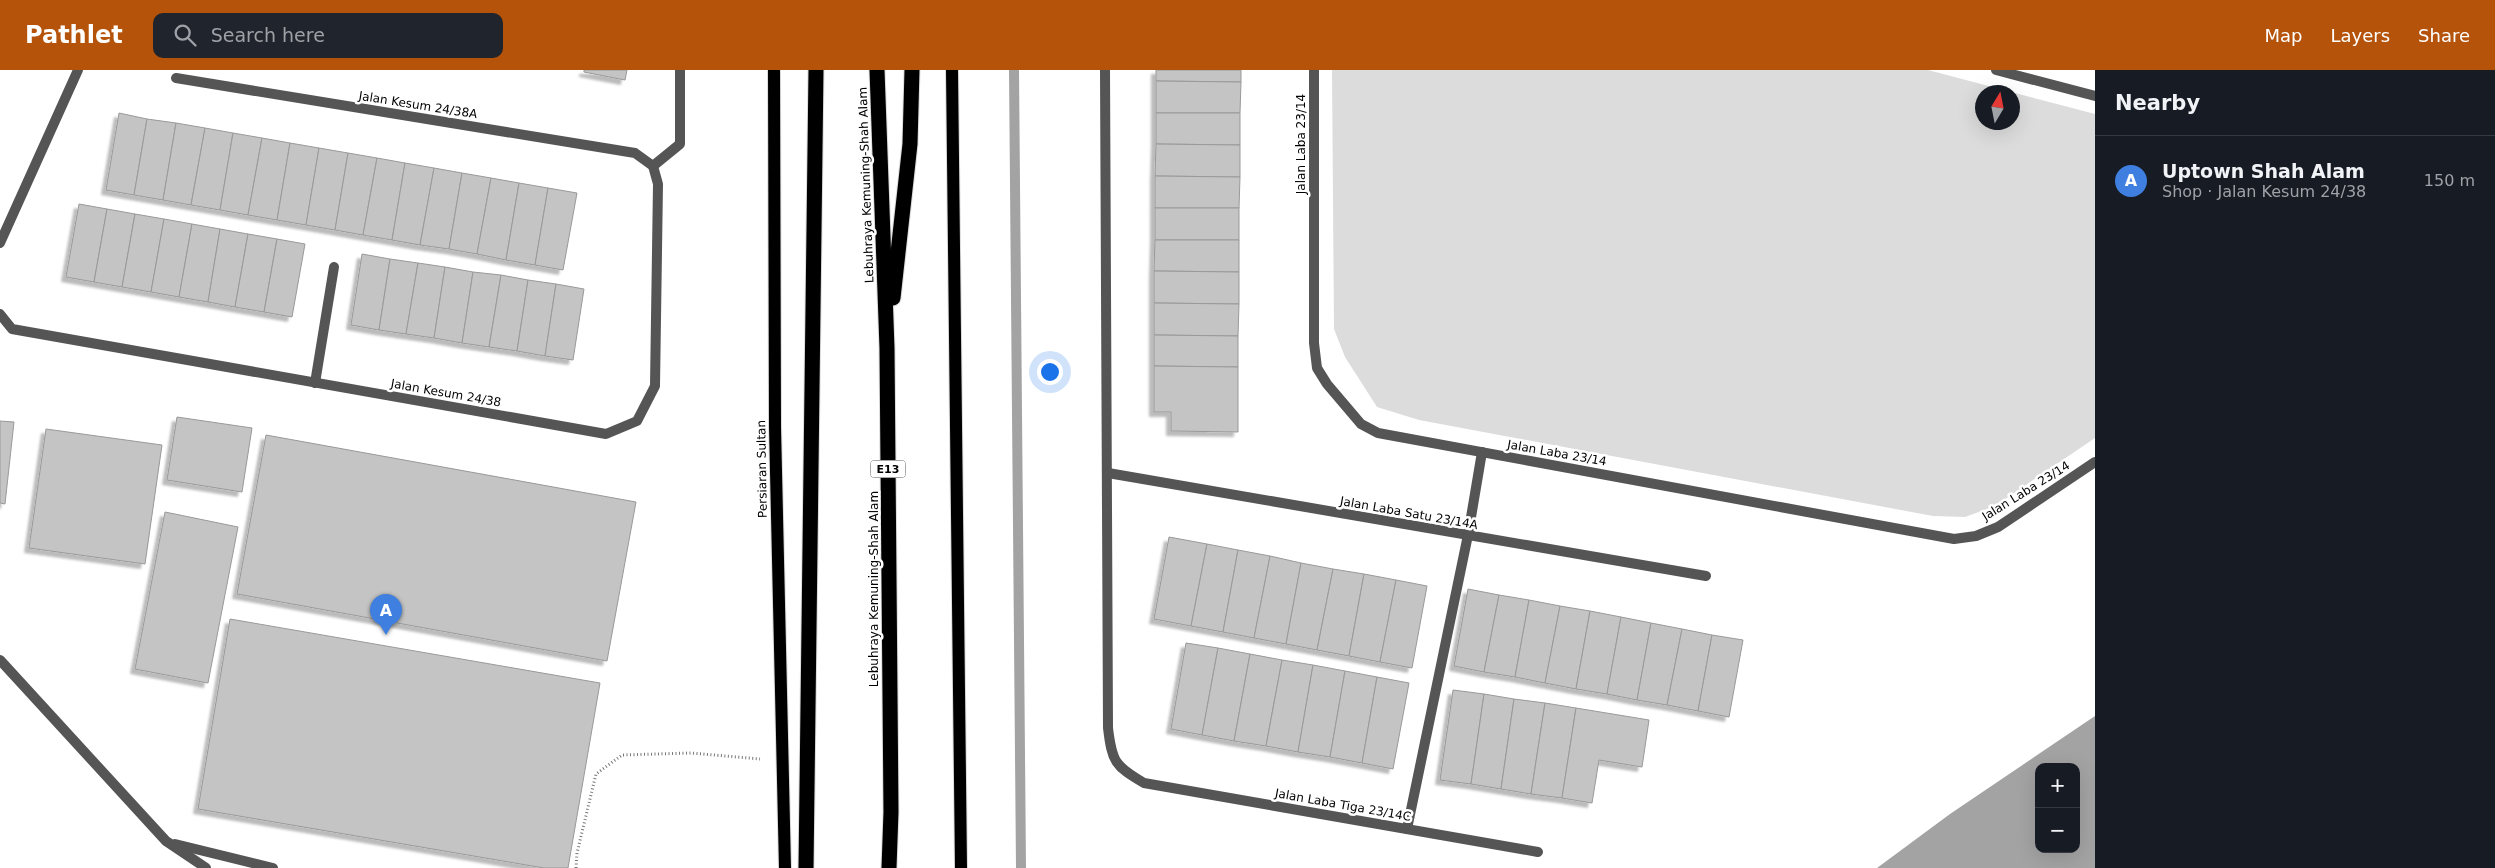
<!DOCTYPE html>
<html lang="en">
<head>
<meta charset="utf-8">
<style>
  :root { --surface:#171b24; --page:#20242c; --text:#f1f3f6; --muted:#9ea1a6; --line:#363941; --accent:#b45309 }
  body { margin:0; font-family:"DejaVu Sans",sans-serif; background:var(--page); color:var(--text) }
  .controls { position:absolute; right:15px; bottom:15px; display:grid; overflow:hidden; border-radius:10px; box-shadow:0 5px 20px #0002 }
  .controls button { width:45px; height:45px; display:grid; place-items:center; padding:0; border:0; border-bottom:1px solid var(--line); background:var(--surface); color:var(--text); font:25px sans-serif }
  .compass { position:absolute; left:1975px; top:15px; width:45px; height:45px; border-radius:50%; background:var(--surface); box-shadow:0 5px 20px #0002; rotate:10deg }
  .you { position:absolute; left:1049px; top:301px; width:18px; height:18px; margin:-12px; border:4px solid #fff; border-radius:50%; background:#1a73e8; box-shadow:0 0 0 8px #1a73e833 }
  .badge { display:grid; place-items:center; width:32px; height:32px; border-radius:50%; background:var(--accent); color:#fff; font-size:16px; font-weight:700 }
  .pin { position:absolute; translate:-50% -41px; filter:drop-shadow(0 1px 2px #0008) }
  .pin::after { content:''; position:absolute; top:26px; width:18px; height:15px; background:inherit; clip-path:polygon(0 0,100% 0,50% 100%) }
  .list { margin:0; padding:0; list-style:none }
  h2 { display:flex; justify-content:space-between; align-items:center; height:65px; margin:0; padding:0 20px; font-size:21px }
  h2 small { font-size:16px; font-weight:400; color:var(--muted) }
  .list li { display:grid; grid-template-columns:32px 1fr auto; gap:15px; align-items:center; box-sizing:border-box; height:90px; padding:0 20px; border-top:1px solid var(--line) }
  .list b { display:block; font-size:19px; white-space:nowrap }
  .list p { margin:0; font-size:16px; white-space:nowrap; color:var(--muted) }
  .list em { font-size:16px; font-style:normal; color:var(--muted) }
  .icon { flex:none; width:28px; height:28px; fill:none; stroke:currentColor; stroke-width:2; stroke-linecap:round; stroke-linejoin:round }
  .map { position:relative; flex:none; width:2095px; height:798px; overflow:hidden }
  header { display:flex; align-items:center; gap:30px; box-sizing:border-box; height:70px; padding:0 25px; background:var(--accent); color:#fff }
  header strong { font-size:24px }
  nav { display:flex; gap:28px; margin-inline-start:auto; font-size:18px }
  .search { width:350px; height:45px; background:var(--page); display:flex; align-items:center; gap:12px; box-sizing:border-box; padding:0 18px; border-radius:10px; color:var(--muted); font-size:19px }
  main { display:flex }
  aside { flex:1; background:var(--surface) }
  .map>svg:first-child { display:block }
  .green { fill:#dcdcdc; fill-rule:evenodd }
  .water { fill:#a3a3a3; fill-rule:evenodd }
  .lines { fill:none; stroke-linecap:round; stroke-linejoin:round }
  .stream { stroke:#a3a3a3; stroke-width:10 }
  .building { fill:#c4c4c4; stroke:#999; filter:url(#shadow) }
  .primary-casing { stroke:#dbdbdb; stroke-width:14 }
  .highway-casing { stroke:#dbdbdb; stroke-width:17 }
  .path { stroke:#777; stroke-width:3; stroke-dasharray:1 2.5; stroke-linecap:butt }
  .lane { stroke:#555; stroke-width:10 }
  .street { stroke:#555; stroke-width:10 }
  .primary { stroke:#000; stroke-width:12 }
  .highway { stroke:#000; stroke-width:15 }
  .labels { text-anchor:middle; dominant-baseline:central; stroke-width:5; stroke-linejoin:round; paint-order:stroke }
  .shield { fill:#fff; stroke:#4c4c4c; stroke-width:1 }
  .shield-label { font-size:11px; font-weight:bold; fill:#000 }
  .street-label { font-size:12px; fill:#000; stroke:#fff }
</style>
</head>
<body>
<header>
<strong>Pathlet</strong>
<div class="search"><svg class="icon" aria-label="search" viewBox="0 0 24 24"><circle cx="10" cy="10" r="6"/><path d="M15 15l6 6"/></svg>Search here</div>
<nav><a>Map</a><a>Layers</a><a>Share</a></nav>
</header>
<main>
<div class="map">
<svg width="2095" height="798" viewBox="0 0 2095 798">
  <defs>
    <filter id="shadow"><feDropShadow dx="-4.5" dy="4.5" stdDeviation="1" flood-color="#0004"/></filter>
  </defs>
  <rect width="100%" height="100%" fill="#fff"/>
  <path class="green" d="M1332,0H1928L2095,44V368L1995,436L1965,447L1933,446L1419,350L1377,337L1345,287L1334,259ZM1982,22H2012V52H1982Z"/>
  <path class="water" d="M2095,646V798H1877L1950,744ZM2039,697H2076V779H2039Z"/>
  <g class="lines">
    <path class="stream" d="M1014,0L1021,798"/>
  </g>
  <g class="building">
    <path d="M584,0H627L625,10L584,2Z"/>
    <path d="M1156,0H1241V12L1156,11Z"/>
    <path d="M1156,11L1241,12L1240,43H1156Z"/>
    <path d="M119,43L147,49L134,125L106,120Z"/>
    <path d="M1156,43H1240V75L1156,74Z"/>
    <path d="M147,49L176,53L163,130L134,125Z"/>
    <path d="M176,53L205,58L191,135L163,130Z"/>
    <path d="M205,58L233,63L220,140L191,135Z"/>
    <path d="M233,63L262,68L248,145L220,140Z"/>
    <path d="M262,68L290,73L277,150L248,145Z"/>
    <path d="M290,73L319,78L306,155L277,150Z"/>
    <path d="M1156,74L1240,75V107L1155,106Z"/>
    <path d="M319,78L348,83L335,160L306,155Z"/>
    <path d="M348,83L377,88L363,165L335,160Z"/>
    <path d="M377,88L405,93L392,170L363,165Z"/>
    <path d="M405,93L434,98L420,175L392,170Z"/>
    <path d="M434,98L462,103L449,179L420,175Z"/>
    <path d="M462,103L491,108L477,184L449,179Z"/>
    <path d="M1155,106L1240,107L1239,138H1155Z"/>
    <path d="M491,108L519,113L506,190L477,184Z"/>
    <path d="M519,113L548,118L535,195L506,190Z"/>
    <path d="M548,118L577,123L563,200L535,195Z"/>
    <path d="M79,134L107,139L94,212L66,207Z"/>
    <rect x="1155" y="138" width="84" height="32"/>
    <path d="M107,139L135,144L122,217L94,212Z"/>
    <path d="M135,144L164,149L151,222L122,217Z"/>
    <path d="M164,149L192,154L179,227L151,222Z"/>
    <path d="M192,154L220,159L208,232L179,227Z"/>
    <path d="M220,159L248,164L235,237L208,232Z"/>
    <path d="M248,164L277,169L264,242L235,237Z"/>
    <path d="M277,169L305,174L292,247L264,242Z"/>
    <path d="M1155,170H1239V202L1154,201Z"/>
    <path d="M362,184L390,189L379,260L351,255Z"/>
    <path d="M390,189L418,193L406,264L379,260Z"/>
    <path d="M418,193L445,197L434,268L406,264Z"/>
    <path d="M445,197L473,202L462,273L434,268Z"/>
    <path d="M1154,201L1239,202V234L1154,233Z"/>
    <path d="M473,202L501,205L489,277L462,273Z"/>
    <path d="M501,205L528,210L517,281L489,277Z"/>
    <path d="M528,210L556,214L545,286L517,281Z"/>
    <path d="M556,214L584,219L573,290L545,286Z"/>
    <path d="M1154,233L1239,234L1238,266L1154,265Z"/>
    <path d="M1154,265L1238,266V297L1154,296Z"/>
    <path d="M1154,296L1238,297V362L1171,361V342H1154Z"/>
    <path d="M177,347L252,358L242,422L167,410Z"/>
    <path d="M0,351L14,352L5,434L0,433Z"/>
    <path d="M46,359L162,375L145,494L29,478Z"/>
    <path d="M266,365L636,432L607,591L237,524Z"/>
    <path d="M165,442L238,457L208,613L135,599Z"/>
    <path d="M1169,467L1207,474L1191,556L1154,549Z"/>
    <path d="M1207,474L1238,480L1223,562L1191,556Z"/>
    <path d="M1238,480L1270,486L1254,568L1223,562Z"/>
    <path d="M1270,486L1301,493L1286,574L1254,568Z"/>
    <path d="M1301,493L1333,499L1317,580L1286,574Z"/>
    <path d="M1333,499L1364,504L1349,586L1317,580Z"/>
    <path d="M1364,504L1396,510L1380,592L1349,586Z"/>
    <path d="M1396,510L1427,516L1412,598L1380,592Z"/>
    <path d="M1468,519L1499,525L1484,602L1454,596Z"/>
    <path d="M1499,525L1529,530L1515,607L1484,602Z"/>
    <path d="M1529,530L1560,536L1545,613L1515,607Z"/>
    <path d="M1560,536L1590,541L1576,619L1545,613Z"/>
    <path d="M1590,541L1621,547L1607,624L1576,619Z"/>
    <path d="M1621,547L1651,553L1637,630L1607,624Z"/>
    <path d="M230,549L600,613L568,798H544L198,739Z"/>
    <path d="M1651,553L1682,559L1667,635L1637,630Z"/>
    <path d="M1682,559L1712,565L1698,641L1667,635Z"/>
    <path d="M1712,565L1743,570L1729,647L1698,641Z"/>
    <path d="M1186,573L1218,578L1202,665L1171,659Z"/>
    <path d="M1218,578L1250,584L1234,671L1202,665Z"/>
    <path d="M1250,584L1282,590L1266,676L1234,671Z"/>
    <path d="M1282,590L1313,595L1298,682L1266,676Z"/>
    <path d="M1313,595L1345,601L1330,687L1298,682Z"/>
    <path d="M1345,601L1377,607L1362,693L1330,687Z"/>
    <path d="M1377,607L1409,613L1393,699L1362,693Z"/>
    <path d="M1453,620L1484,624L1471,714L1440,710Z"/>
    <path d="M1484,624L1514,629L1501,719L1471,714Z"/>
    <path d="M1514,629L1545,633L1531,724L1501,719Z"/>
    <path d="M1545,633L1576,638L1562,728L1531,724Z"/>
    <path d="M1576,638L1649,650L1642,697L1599,690L1592,733L1562,728Z"/>
  </g>
  <g class="lines">
    <defs>
      <g id="primary">
        <path d="M774,0L775,357L785,798"/>
        <path d="M952,0L961,798"/>
      </g>
      <g id="highway">
        <path d="M877,0L887,278L891,742L889,798"/>
        <path d="M893,228L910,74L912,0"/>
        <path d="M806,798L816,0"/>
      </g>
    </defs>
    <use href="#primary" class="primary-casing"/>
    <use href="#highway" class="highway-casing"/>
    <path class="path" d="M576,798L577,783L596,704L622,685L691,683L760,689"/>
    <g class="lane">
      <path d="M653,96L680,74V0"/>
      <path d="M315,313L334,197"/>
      <path d="M0,590L166,771L206,798"/>
      <path d="M1407,759L1468,465"/>
      <path d="M175,774L273,798"/>
    </g>
    <g class="street">
      <path d="M1105,0L1108,658C1112,692 1115,696 1144,713L1538,782"/>
      <path d="M1314,0V273L1317,298L1327,314L1361,354L1378,363L1954,469L1976,466L1998,457L2095,392"/>
      <path d="M1996,0L2095,26"/>
      <path d="M0,173L78,0"/>
      <path d="M0,244L12,259L606,364L637,351L655,316L658,114L653,96L635,83L176,8"/>
      <path d="M1108,403L1706,506"/>
      <path d="M1468,465L1482,382"/>
    </g>
    <use href="#primary" class="primary"/>
    <use href="#highway" class="highway"/>
  </g>
  <g class="labels">
    <rect class="shield" x="870.5" y="390.5" width="35" height="17" rx="4"/>
    <g class="shield-label">
      <text x="888" y="399">E13</text>
    </g>
    <g class="street-label">
      <text transform="translate(418 35) rotate(9)">Jalan Kesum 24/38A</text>
      <text transform="translate(1301 74) rotate(-90)">Jalan Laba 23/14</text>
      <text transform="translate(866 115) rotate(-92)">Lebuhraya Kemuning-Shah Alam</text>
      <text transform="translate(446 323) rotate(10)">Jalan Kesum 24/38</text>
      <text transform="translate(1557 383) rotate(10)">Jalan Laba 23/14</text>
      <text transform="translate(762 399) rotate(-91)">Persiaran Sultan</text>
      <text transform="translate(2026 421) rotate(-32)">Jalan Laba 23/14</text>
      <text transform="translate(1409 443) rotate(10)">Jalan Laba Satu 23/14A</text>
      <text transform="translate(874 519) rotate(-90)">Lebuhraya Kemuning-Shah Alam</text>
      <text transform="translate(1343 735) rotate(10)">Jalan Laba Tiga 23/14C</text>
    </g>
  </g>
</svg>
<div class="controls">
<button>+</button>
<button>−</button>
</div>
<svg class="compass" viewBox="-18 -18 36 36"><path d="M0-13l5 13h-10z" fill="#e53935"/><path d="M0 13l5-13h-10z" fill="#9ea1a6"/></svg>
<div class="you"></div>
<div class="pin badge" style="left:386px;top:565px;background:#3f7fe0">A</div>
</div>
<aside>
<h2>Nearby<small></small></h2>
<ul class="list">
<li><span class="badge" style="background:#3f7fe0">A</span><div><b>Uptown Shah Alam</b><p>Shop · Jalan Kesum 24/38</p></div><em>150 m</em></li>
</ul>
</aside>
</main>
</body>
</html>
